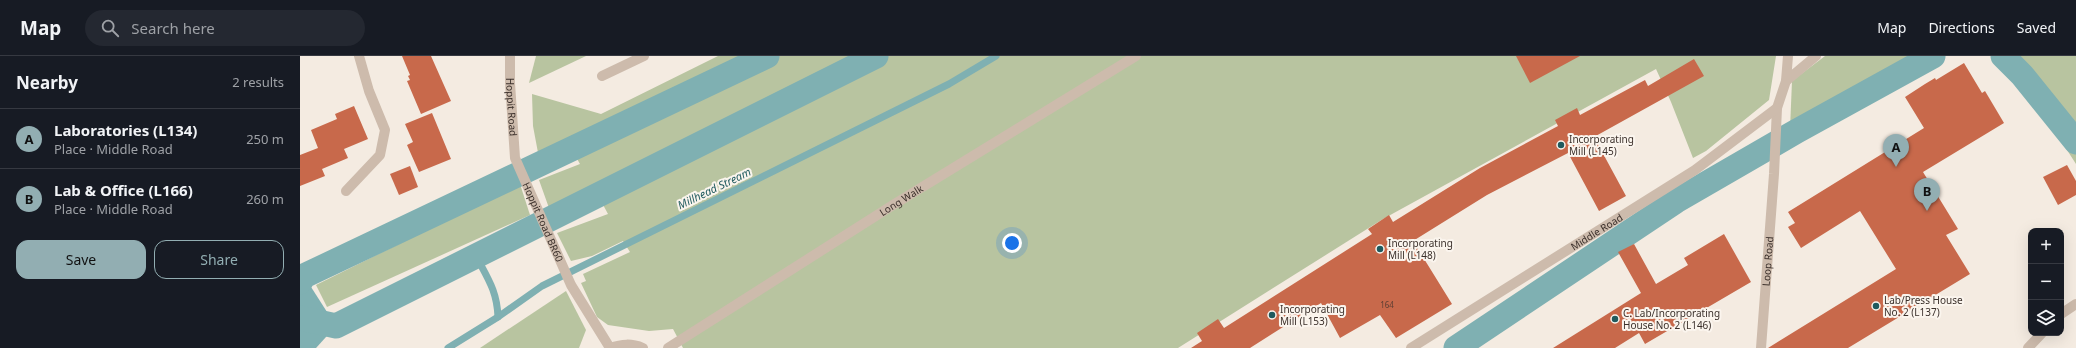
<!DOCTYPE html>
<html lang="en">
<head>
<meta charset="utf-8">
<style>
  :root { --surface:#171b24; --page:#242831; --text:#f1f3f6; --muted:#9ea1a6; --line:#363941; --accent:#92aeb2 }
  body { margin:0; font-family:"Noto Sans",sans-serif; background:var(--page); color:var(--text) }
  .controls { position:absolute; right:12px; bottom:12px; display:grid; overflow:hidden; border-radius:8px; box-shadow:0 4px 16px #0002 }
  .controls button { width:36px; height:36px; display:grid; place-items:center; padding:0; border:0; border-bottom:1px solid var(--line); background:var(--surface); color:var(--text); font:20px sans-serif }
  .you { position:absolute; left:712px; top:187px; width:14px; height:14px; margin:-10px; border:3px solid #fff; border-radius:50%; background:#1a73e8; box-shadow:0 0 0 6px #1a73e833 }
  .badge { display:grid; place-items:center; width:26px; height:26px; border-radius:50%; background:var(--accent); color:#111; font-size:13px; font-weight:700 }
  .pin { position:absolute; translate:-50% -33px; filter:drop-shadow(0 1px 2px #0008) }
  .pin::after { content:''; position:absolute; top:21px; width:14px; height:12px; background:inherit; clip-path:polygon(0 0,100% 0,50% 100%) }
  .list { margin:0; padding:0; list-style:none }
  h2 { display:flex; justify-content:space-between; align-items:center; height:52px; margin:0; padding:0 16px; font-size:17px }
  h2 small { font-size:13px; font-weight:400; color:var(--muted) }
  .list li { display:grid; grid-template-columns:26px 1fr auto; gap:12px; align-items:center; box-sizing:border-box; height:60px; padding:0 16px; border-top:1px solid var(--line) }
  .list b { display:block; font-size:15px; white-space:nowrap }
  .list p { margin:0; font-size:13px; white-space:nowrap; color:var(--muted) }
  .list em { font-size:13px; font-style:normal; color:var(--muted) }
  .actions { display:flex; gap:8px; padding:12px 16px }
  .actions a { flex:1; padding:9px 0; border:1px solid var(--accent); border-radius:12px; text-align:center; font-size:14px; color:var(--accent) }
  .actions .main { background:var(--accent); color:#111 }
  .icon { flex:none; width:22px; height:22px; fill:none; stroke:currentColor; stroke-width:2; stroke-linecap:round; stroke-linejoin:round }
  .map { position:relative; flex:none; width:1776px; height:292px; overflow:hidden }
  header { display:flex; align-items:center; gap:24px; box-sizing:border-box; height:56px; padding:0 20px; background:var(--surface); border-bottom:1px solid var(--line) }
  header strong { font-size:19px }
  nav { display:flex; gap:22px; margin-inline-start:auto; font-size:14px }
  .search { width:280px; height:36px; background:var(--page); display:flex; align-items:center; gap:10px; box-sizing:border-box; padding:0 14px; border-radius:22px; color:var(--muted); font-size:15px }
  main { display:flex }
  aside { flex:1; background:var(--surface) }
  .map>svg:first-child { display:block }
  .green { fill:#b8c4a0 }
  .water { fill:#7fb0b2 }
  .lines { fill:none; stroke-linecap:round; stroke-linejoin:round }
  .stream { stroke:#7fb0b2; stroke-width:7 }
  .canal { stroke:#7fb0b2; stroke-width:25 }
  .building { fill:#c8694b }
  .service { stroke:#cdbbac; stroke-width:10 }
  .minor { stroke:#cdbbac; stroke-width:10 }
  .poi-dot { fill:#1f5a5e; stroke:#fbf5ee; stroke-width:1.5 }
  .labels { text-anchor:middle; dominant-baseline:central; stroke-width:4; stroke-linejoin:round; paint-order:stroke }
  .number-label { font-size:8px; fill:#5e3e33 }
  .street-label { font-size:10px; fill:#3b302b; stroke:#fbf5ee }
  .poi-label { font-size:10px; fill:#3b302b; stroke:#fbf5ee; text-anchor:start }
  .water-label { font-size:11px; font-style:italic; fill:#1f5a5e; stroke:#fbf5ee }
</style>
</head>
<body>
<header>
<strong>Map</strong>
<div class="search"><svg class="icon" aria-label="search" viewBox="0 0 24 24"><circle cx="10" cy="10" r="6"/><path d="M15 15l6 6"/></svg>Search here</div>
<nav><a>Map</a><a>Directions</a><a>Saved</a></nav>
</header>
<main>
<aside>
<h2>Nearby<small>2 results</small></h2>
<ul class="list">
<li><span class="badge">A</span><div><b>Laboratories (L134)</b><p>Place · Middle Road</p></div><em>250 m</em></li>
<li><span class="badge">B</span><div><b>Lab &amp; Office (L166)</b><p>Place · Middle Road</p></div><em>260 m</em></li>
</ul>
<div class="actions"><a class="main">Save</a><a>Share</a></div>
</aside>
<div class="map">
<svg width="1776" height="292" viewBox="0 0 1776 292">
  <rect width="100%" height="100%" fill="#f4ebe1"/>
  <g class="green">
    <path d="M236,0H286L229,27Z"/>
    <path d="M418,0H1476L1469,44L1406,95L1393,102L1371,46L1356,13L1083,163L878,292H383L373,273L349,275L308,269L297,261L281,227L286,225L283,218L330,196L323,185L292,200L271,205L257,177L308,158L294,132L249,152L239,124L280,108L268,87L239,102L233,70L232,38L301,58Z"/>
    <path d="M1525,0H1619L1490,73L1492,25Z"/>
    <path d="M1697,0H1776V108L1722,24Z"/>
    <path d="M220,128L230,159L27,251L16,229Z"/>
    <path d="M266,235L286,274L279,292H180Z"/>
  </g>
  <path class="water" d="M0,218L4,220L36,270L16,292H0Z"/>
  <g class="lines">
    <g class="stream">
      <path d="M176,200C188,223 197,235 198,261"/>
      <path d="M148,292L198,261L242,230L649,28L696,0"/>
    </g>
    <g class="canal">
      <path d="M1703,0L1722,19L1776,86"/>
      <path d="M0,226L4,220L467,0"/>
      <path d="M0,262L36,270L576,0"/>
      <path d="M1156,292L1376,145L1497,75L1633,0"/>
    </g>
  </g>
  <g class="building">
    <path d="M102,0H131L151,45L121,58L107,25L110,24L108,20L110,19Z"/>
    <path d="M1216,0H1280L1230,27Z"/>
    <path d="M1394,3L1404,20L1294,81L1326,140L1299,155L1268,97L1187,139L1113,185L1152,248L1096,282L1080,259L1040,282L1021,247L950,292H891L902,285L897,277L918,263L924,272L1072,178L1068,173L1089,159L1093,166L1180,112L1258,70L1255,64L1277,52L1280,59L1345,24L1348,30Z"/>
    <path d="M1664,7L1682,37L1685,35L1704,67L1623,116L1658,173L1646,179L1670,218L1548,292H1468L1596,213L1560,155L1501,192L1488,171L1495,167L1488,156L1624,72L1605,41L1625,28L1635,22L1636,24Z"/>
    <path d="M54,50L68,83L44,93L48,102L22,113L25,120L0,130V99L18,92L11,74L37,63L35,58Z"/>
    <path d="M132,57L151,103L119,116L107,89L113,86L105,68Z"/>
    <path d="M1767,109L1776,125V139L1758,149L1743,121Z"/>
    <path d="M110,110L118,131L99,139L90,118Z"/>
    <path d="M1424,178L1451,226L1345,288L1339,277L1315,292H1253L1341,237L1318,196L1334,188L1356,228L1388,209L1384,202Z"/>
  </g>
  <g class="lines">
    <g class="service">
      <path d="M302,20L344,0"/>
      <path d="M1486,25L1516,0"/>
      <path d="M1761,258L1776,248"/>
      <path id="s1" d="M368,292L593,149L836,0"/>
      <path id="s2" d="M1461,292L1474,118L1477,52L1486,25L1488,0"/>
      <path d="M1728,292L1742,277"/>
    </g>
    <g class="minor">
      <path id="s3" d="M210,0V27L215,102L271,229L310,292"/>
      <path d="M46,135L80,99L85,74L69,35L59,0"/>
      <path d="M310,292C322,288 331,287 343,292"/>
      <path id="s4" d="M1111,292L1395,114L1477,52"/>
    </g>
  </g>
  <g class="poi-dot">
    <circle cx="1261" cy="89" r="4"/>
    <circle cx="1080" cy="193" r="4"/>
    <circle cx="1576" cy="250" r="4"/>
    <circle cx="972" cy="259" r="4"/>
    <circle cx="1315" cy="263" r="4"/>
  </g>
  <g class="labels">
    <g class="number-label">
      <text x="1087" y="248">164</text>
    </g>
    <g class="street-label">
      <text stroke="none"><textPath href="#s3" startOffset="51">Hoppit Road</textPath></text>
      <text stroke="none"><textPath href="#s1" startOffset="276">Long Walk</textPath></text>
      <text stroke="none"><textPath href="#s3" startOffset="172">Hoppit Road BR60</textPath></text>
      <text stroke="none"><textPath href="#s4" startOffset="219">Middle Road</textPath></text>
      <text stroke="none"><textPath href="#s2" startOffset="87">Loop Road</textPath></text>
    </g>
    <g class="poi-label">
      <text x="1269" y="83">Incorporating<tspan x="1269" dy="12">Mill (L145)</tspan></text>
      <text x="1088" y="187">Incorporating<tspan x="1088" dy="12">Mill (L148)</tspan></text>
      <text x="1584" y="244">Lab/Press House<tspan x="1584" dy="12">No. 2 (L137)</tspan></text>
      <text x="980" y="253">Incorporating<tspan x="980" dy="12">Mill (L153)</tspan></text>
      <text x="1323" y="257">C. Lab/Incorporating<tspan x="1323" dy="12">House No. 2 (L146)</tspan></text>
    </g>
    <g class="water-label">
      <text transform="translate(414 132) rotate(-26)">Millhead Stream</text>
    </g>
  </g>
</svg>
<div class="controls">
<button>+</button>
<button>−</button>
<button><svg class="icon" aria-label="layers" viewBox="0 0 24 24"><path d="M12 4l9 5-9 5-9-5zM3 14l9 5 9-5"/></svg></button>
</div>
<div class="you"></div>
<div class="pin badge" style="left:1596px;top:111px">A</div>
<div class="pin badge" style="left:1627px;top:155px">B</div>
</div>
</main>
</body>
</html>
